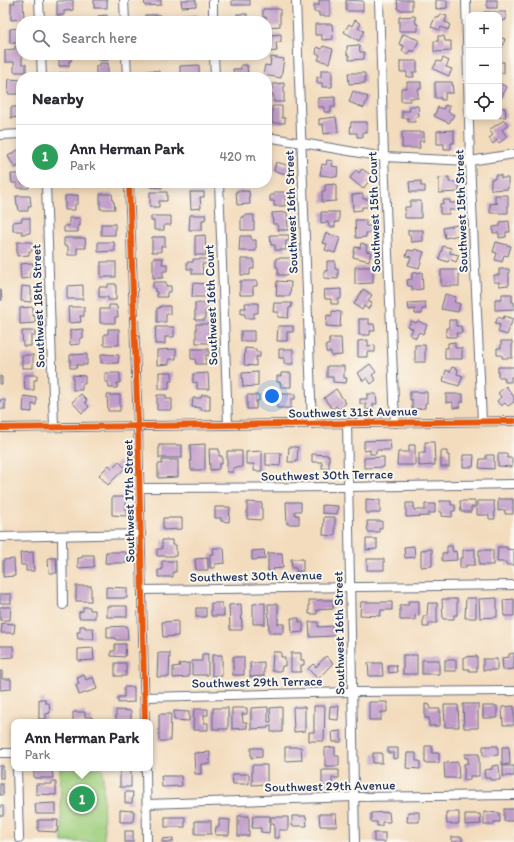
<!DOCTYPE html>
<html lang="en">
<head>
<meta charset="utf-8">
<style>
  :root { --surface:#fff; --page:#f7f7f7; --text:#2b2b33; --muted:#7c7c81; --line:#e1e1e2; --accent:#1a73e8 }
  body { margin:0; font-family:Itim,sans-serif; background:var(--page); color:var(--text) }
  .controls { position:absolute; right:12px; top:12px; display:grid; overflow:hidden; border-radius:8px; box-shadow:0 2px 10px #0003 }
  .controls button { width:36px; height:36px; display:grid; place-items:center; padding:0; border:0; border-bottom:1px solid var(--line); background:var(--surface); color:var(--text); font:20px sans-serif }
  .you { position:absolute; left:272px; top:396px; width:14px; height:14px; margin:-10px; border:3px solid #fff; border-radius:50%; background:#1a73e8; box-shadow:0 0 0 6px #1a73e833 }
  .badge { display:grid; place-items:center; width:26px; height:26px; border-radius:50%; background:var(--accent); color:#fff; font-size:13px; font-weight:700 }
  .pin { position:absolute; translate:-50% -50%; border:2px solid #fff; box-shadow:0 1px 4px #0006 }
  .popup { position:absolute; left:11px; top:719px; width:142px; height:52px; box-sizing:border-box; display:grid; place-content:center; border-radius:8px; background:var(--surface); filter:drop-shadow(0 1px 3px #0005); font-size:13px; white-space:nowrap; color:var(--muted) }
  .popup b { font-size:15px; color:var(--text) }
  .popup::after { content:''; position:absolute; left:50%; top:100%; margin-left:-8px; border:8px solid transparent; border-top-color:var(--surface) }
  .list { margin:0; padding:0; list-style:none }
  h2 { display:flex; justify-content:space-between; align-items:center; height:52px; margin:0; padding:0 16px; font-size:17px }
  h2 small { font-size:13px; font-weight:400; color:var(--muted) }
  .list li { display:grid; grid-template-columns:26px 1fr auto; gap:12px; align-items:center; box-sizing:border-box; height:64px; padding:0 16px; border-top:1px solid var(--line) }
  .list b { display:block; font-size:15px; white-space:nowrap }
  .list p { margin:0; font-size:13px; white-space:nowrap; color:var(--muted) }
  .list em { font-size:13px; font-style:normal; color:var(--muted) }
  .icon { flex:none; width:22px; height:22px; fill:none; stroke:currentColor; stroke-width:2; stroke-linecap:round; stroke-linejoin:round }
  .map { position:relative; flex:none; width:514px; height:842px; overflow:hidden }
  .search { position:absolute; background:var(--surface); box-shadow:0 2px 10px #0003; left:16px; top:16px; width:256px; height:44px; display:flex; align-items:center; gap:10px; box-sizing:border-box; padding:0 14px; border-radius:16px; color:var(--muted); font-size:15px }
  .panel { position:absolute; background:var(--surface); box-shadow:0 2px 10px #0003; left:16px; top:72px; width:256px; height:116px; border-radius:16px }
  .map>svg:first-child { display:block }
  .green { fill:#9ccd7c; stroke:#5c7e6d }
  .building { fill:#c19cc9 }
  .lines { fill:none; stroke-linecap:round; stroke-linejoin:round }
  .minor-casing { stroke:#676c7f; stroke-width:10 }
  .minor { stroke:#fff; stroke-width:8 }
  .cycleway-casing { stroke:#fbf7ec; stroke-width:8 }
  .cycleway { stroke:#e8590c; stroke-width:6 }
  .labels { text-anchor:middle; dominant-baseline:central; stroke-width:4; stroke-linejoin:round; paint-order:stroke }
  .street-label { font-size:13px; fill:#1b2f5e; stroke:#fbf7ec }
</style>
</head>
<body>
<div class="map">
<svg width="514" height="842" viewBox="0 0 514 842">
  <rect width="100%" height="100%" fill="#fbf7ec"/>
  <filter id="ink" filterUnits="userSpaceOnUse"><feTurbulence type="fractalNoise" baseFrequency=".025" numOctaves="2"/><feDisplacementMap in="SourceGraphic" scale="8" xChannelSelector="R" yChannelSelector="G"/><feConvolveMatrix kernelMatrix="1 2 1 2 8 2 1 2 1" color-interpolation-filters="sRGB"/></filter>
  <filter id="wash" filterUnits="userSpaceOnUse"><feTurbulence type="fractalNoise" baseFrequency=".012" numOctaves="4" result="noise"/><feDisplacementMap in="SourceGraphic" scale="16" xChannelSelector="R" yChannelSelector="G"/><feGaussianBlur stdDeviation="0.9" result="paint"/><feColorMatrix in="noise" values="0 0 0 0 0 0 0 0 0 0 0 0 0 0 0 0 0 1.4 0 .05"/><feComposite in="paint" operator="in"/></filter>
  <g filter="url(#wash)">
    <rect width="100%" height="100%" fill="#f3dcbd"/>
    <path class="green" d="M60,768H103L104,842H62Z"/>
    <g id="blocks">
      <g class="building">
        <path d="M14,0H23L24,19L11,20V3H15Z"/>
        <path d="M64,0H73V10L64,11V15H57V1H64Z"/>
        <rect x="94" y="0" width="13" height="8"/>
        <path d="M144,0H161V5L145,6Z"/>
        <path d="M181,0H196V6L182,7Z"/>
        <rect x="232" y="0" width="18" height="5"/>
        <path d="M319,0H330V16H319V12H314V5H319Z"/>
        <path d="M346,0L363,1V11H346Z"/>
        <path d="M397,0H412V10H398Z"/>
        <path d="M436,0H447V8L436,9Z"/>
        <rect x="487" y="0" width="10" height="8"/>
        <path d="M263,9H280V26L267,27V21H266V17H263Z"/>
        <path d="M484,12H506V20L499,21V15H484Z"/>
        <rect x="237" y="14" width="10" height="7"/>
        <path d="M441,14L447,16L445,22L450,24L448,30L441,27L440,30L431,27L435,17L439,18Z"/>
        <path d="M107,15V21H98V16Z"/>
        <path d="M145,15H160V21H146Z"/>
        <rect x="186" y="15" width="11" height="6"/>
        <path d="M415,16L416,24H418V31H399V17Z"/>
        <path d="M355,20L361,24L358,28L364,31L359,41L344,32L349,24L352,26Z"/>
        <path d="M315,24H332L333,39L322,40V35H315Z"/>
        <path d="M21,28V43H10V29Z"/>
        <path d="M281,34V42H276L277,51L267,52V40H271V35Z"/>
        <path d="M403,34L419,40L414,52L410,50L408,54L402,51L404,46L399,44Z"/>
        <path d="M438,36H444L445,41H451V51L434,52V41H438Z"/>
        <path d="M499,37L505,39L502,48L499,47Z"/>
        <path d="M359,45L360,52H364V59L349,60V55H347V46Z"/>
        <path d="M15,46H21V55H22V64H26V72H14V62H5V50L15,49Z"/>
        <path d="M323,46L333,49L329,63L318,60L320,55L316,54L317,47L322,49Z"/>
        <path d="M59,55H72L71,61H69V66H59Z"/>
        <rect x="98" y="55" width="10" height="5"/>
        <path d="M181,55H198V57L181,58Z"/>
        <path d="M271,57L284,59L281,78L263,75L265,65L270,66Z"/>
        <path d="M443,58L449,61L446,67L452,69L449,76L433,69L437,61L441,62Z"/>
        <path d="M400,61H417V72H413L414,77H407V72H400Z"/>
        <rect x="499" y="62" width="5" height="11"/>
        <path d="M100,63H108V77H96V66H100Z"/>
        <path d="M199,65V77H180V66Z"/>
        <path d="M241,65H247L248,77H234L233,69H241Z"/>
        <path d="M321,70H332V87H322V83H317V77H321Z"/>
        <path d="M149,71H159L160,77H149Z"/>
        <path d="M59,73H69V77H60Z"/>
        <path d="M348,73H365V83L349,84Z"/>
        <path d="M9,79L21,80V84H19V94H8Z"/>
        <path d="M407,82H421V89H418V98H410V101H401V88H407Z"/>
        <path d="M435,82H452L453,93H445V100H441V98H435Z"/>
        <path d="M284,83V102H274L273,94H269V88H273V84Z"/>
        <path d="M499,83L507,87L501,98L499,97Z"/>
        <path d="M353,91L368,97L364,108L349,102Z"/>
        <path d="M335,97V107H331V112H324V107H318V98Z"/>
        <path d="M445,105L450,107L448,112L454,115L449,123L434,116L438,107L443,109Z"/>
        <path d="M272,106H282V118H285V123H272Z"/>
        <path d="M409,106H418L419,117H415V122H408V118H402V111H410Z"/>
        <path d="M11,107H21V117L11,118Z"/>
        <path d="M499,108H505L506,117H499Z"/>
        <path d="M336,117L338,132L324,134L323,124L319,125V119Z"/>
        <path d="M504,120L508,125L502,130L507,137L499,143L497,140L493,144L489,138L493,135L489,130Z"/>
        <path d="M351,122H367V132H363V137H357V133H350Z"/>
        <path d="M454,130V143H451V149H444V144H437V131Z"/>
        <path d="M402,132H424V141H419L420,148H402Z"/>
        <path d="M21,148V165L15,168L8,156Z"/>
        <rect x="267" y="153" width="3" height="11"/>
        <path d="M327,160L333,161L332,166L338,167L337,177L320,175L322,164L326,165Z"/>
        <path d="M276,162L290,166L287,174L274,171Z"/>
        <path d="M362,169L371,175L367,180L369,181L363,189L350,178L356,170L359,173Z"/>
        <path d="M11,174H21V183H29V188H17V183H12Z"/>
        <path d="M495,175H501V178H508V189L491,190V179H495Z"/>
        <path d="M449,177V182H459V192L439,193V178Z"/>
        <path d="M421,181V186H425V192H410L409,182Z"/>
        <rect x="65" y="183" width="9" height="4"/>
        <rect x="101" y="183" width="9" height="3"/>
        <path d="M150,183H162V188L150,187Z"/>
        <path d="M336,184V201L322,202V191H325V185Z"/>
        <path d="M236,191H249L250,204L237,205Z"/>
        <path d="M150,192H167V201H159V207H150Z"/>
        <path d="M190,192H204V197H200L201,208L191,209Z"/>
        <path d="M274,192H288V197H285V206H274V201H270V195H274Z"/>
        <path d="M100,194H112L113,202H114L115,209H100Z"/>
        <path d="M363,194V199H370V207H362V210L353,211L352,195Z"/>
        <path d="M78,195V204H75V210H65V196Z"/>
        <path d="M495,195H508V213H490V204L498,203H495Z"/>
        <path d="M16,196H30L31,206H28V211H19L18,205H17Z"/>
        <path d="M443,200H450V203H457V210H449V214H440V204L444,203Z"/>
        <path d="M410,201H421V218H405V207H410Z"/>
        <path d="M287,212L288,230H278L277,224H273L272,213Z"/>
        <path d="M321,212H339V222H335V227H329L328,222L321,223Z"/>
        <path d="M190,215H206L205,220H202V230H189Z"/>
        <path d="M244,215H254V230H241V217H244Z"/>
        <path d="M151,216H171V225H164V230H154V221H151Z"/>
        <path d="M22,218H30V233L22,234V231H13V222L22,221Z"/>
        <path d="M69,218H80V226H78V232H64V226H69Z"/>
        <path d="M355,220H366V226H371V233H366V237L356,238Z"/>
        <path d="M509,221L510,232H506V237L499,238V233H493V227L500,226V222Z"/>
        <rect x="101" y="224" width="14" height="11"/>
        <path d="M457,225L459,235L445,238L443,228Z"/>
        <path d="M408,230H423V241L411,242L410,235H408Z"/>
        <path d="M326,233L340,238L335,253L325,250L327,244L322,243Z"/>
        <path d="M205,235L206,255H195V236Z"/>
        <path d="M270,235H289V241H286V250H275V245H271Z"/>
        <path d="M240,236H251V240H256V251H239Z"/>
        <path d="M152,237H165V246H161V252H152Z"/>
        <path d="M64,238H85L86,248H77V255H68V246H64Z"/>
        <path d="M17,242H32V251H29V255L17,256Z"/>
        <path d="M98,242H114L115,251L98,252Z"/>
        <path d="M496,242L511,246L508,256L504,255L502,262L495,260L497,253L493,252Z"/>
        <path d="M361,243L367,245L366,251L371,252L369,261L353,257L355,247L360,248Z"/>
        <path d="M443,246L451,248L450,253L459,255L456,262L449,259L448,262L439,259Z"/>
        <path d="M415,249L424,252L419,268L408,265L411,257L406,256L408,250L414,251Z"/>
        <path d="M153,258H163L162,264H167V271H163V278H153Z"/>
        <path d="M276,258H291L290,268H288V275H278V267H276Z"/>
        <path d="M193,259H207V264H202L203,274H192V269H187V262H193Z"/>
        <path d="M241,259H254V269H250V275H241Z"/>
        <path d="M327,261H335V269H338V279L324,278V271H327Z"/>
        <rect x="101" y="262" width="15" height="15"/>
        <path d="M33,263V273H30V278L21,279L20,264Z"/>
        <path d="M355,267H373V283L355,284Z"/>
        <path d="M499,269H509V285L499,286V282H494V275H499Z"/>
        <rect x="441" y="270" width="18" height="16"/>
        <path d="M422,272L423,289L412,290V286H408L407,280L412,279V273Z"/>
        <path d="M240,281H257V286H253V295H240Z"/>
        <path d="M277,281L291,282L290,296H276Z"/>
        <path d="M153,282H166V286H171V292H167V297H157V292H155V288H153Z"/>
        <path d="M193,283L208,284V297H192Z"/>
        <path d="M108,284H116V300H108V297H99V287H108Z"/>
        <path d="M83,285V299H67V286Z"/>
        <path d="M22,286L31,287V302L21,301Z"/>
        <path d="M341,289V299H338V304H331V299H325L324,290Z"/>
        <path d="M363,289L372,295L368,301L372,303L368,309L364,306L362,310L354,304Z"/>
        <path d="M0,290H1L2,300H0Z"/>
        <path d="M445,294L456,297L454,302L460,304L458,312L441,309Z"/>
        <path d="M502,294H512V302H514V309L495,310V299H502Z"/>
        <path d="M425,302L426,309H422V314H415V309L409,310L408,303Z"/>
        <path d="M195,303H208V310H205V320H195Z"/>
        <path d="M245,303H258V313H254V318H245V314H241V308H246Z"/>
        <path d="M274,303H292L291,308H289L288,318L278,317V312H273Z"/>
        <path d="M109,305H116V307H117L118,317H115V323H100V309H109Z"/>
        <path d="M160,306H170V314H166V322H157V308H160Z"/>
        <path d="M33,307V316H35V323L20,324V308Z"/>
        <path d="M68,307H84V316H80L81,322L69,323Z"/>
        <path d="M332,311L341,312L340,327L326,326L327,315L332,316Z"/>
        <path d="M504,316L513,319L507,335L498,332L500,325L495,324L498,317L503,319Z"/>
        <path d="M359,319H369V324H374L375,331H370V335H359Z"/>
        <path d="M449,320H456V326H461L462,333H456L457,337H446V328H449Z"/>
        <path d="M411,321L416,323L418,321L427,325L423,334L419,332L416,338L410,335L413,329L408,327Z"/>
        <rect x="196" y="324" width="13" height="19"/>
        <path d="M278,326H293V332H287V341H277Z"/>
        <path d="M156,327H174V337H165V344H155Z"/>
        <path d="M83,329V338H80V344L70,345V330Z"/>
        <path d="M108,329H119V345H104V334H108Z"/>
        <path d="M22,331H35V336H31V346H23Z"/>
        <rect x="241" y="331" width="13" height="10"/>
        <path d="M329,338H341L342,355L331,356V352H326V345H329Z"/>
        <path d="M368,340V346L375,345V352H367V357H358V341Z"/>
        <path d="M501,341H512V358H502V355H497V348H501Z"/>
        <path d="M455,342V348H462V359H445V348H448V343Z"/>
        <rect x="415" y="345" width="10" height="17"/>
        <path d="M245,348L256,349V352H260V357H256V366L244,365Z"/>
        <path d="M176,349V359H169V364L157,365V350Z"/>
        <path d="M191,349H209V355H206V364H196L195,359H191Z"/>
        <path d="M279,349H293V364H284V358H279Z"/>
        <path d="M87,354V365H76L77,368H70V355Z"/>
        <path d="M101,354L119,355L118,363H101Z"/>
        <rect x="22" y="355" width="11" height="13"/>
        <path d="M370,364L376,372L372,375L376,380L371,384L367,378L363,381L358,373Z"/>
        <path d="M327,366H344V378H347L346,383L333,382V377H327Z"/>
        <path d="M452,367L458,369L457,374L463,376L459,386L443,381L446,370L450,372Z"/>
        <path d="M498,367H514V377H511V382H505L504,377H498Z"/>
        <path d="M159,372H172V381H169V389H159Z"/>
        <path d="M258,372V386L243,387L242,373Z"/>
        <path d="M105,373H120V383H117V388H109L108,382H105Z"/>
        <path d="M208,373L209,389H197V382L193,383V374Z"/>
        <path d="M281,373H291V387H281L280,382H277V376H281Z"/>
        <path d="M24,375H37V380H34V390H25Z"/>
        <path d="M73,375L85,376V384H82V390H73Z"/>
        <path d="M0,376L2,377V384H0Z"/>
        <path d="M506,386L514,397V402L508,406L505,403L501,406L497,401L501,397L498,393Z"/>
        <path d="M336,389L346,403L339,409L336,406L332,409L324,398Z"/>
        <path d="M410,392H427V403H425V408L412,409V399L410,400Z"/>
        <path d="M81,394L87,400L85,402L89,407L82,413L72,402Z"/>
        <path d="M277,394H295V399H291V408H277Z"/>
        <path d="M367,394H376L377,404H373V409L366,410V404H360V399H367Z"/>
        <path d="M446,394H463V402H460V407L453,408V402L446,403Z"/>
        <path d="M107,395H120V411H108Z"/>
        <path d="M157,395H166V399H172V410H157Z"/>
        <path d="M202,395H210V410H201V408L192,407L193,398H201Z"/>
        <path d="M247,395H259V401H256V409H247Z"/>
        <path d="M24,396L37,398L36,405L32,404V412L23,411Z"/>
        <rect x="0" y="400" width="5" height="9"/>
        <path d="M390,440L391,450H376V454H370V450L364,451V441Z"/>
        <path d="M425,442H434L435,465L419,466V453H425Z"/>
        <path d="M205,444V470H191L190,445Z"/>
        <rect x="159" y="445" width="23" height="13"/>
        <path d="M409,445H415V465H397L398,452H409Z"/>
        <path d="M289,447H298L297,462H288Z"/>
        <path d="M209,449H219V456H222V464H219V469L210,470Z"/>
        <path d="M227,451H242V467L233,468V472H227Z"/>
        <path d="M262,451V471H254V464H246V452Z"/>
        <path d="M441,451H447V455H449V467H441Z"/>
        <path d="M266,453H281L280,466L266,465Z"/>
        <path d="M312,454L329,455V469L322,468V462H312Z"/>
        <path d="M498,454H507V458H512V467L498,466Z"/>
        <path d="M463,455H474L473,467H463Z"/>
        <path d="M486,455H494V469L479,468L480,459H486Z"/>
        <path d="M384,457V467L364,468V458Z"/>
        <path d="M162,460H178V477L158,478V464H162Z"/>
        <path d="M119,461L125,468L108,485L99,475L109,465L112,468Z"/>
        <path d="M112,497H126V516L112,515Z"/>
        <path d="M366,499L380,500V513H366Z"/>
        <path d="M498,499H513V514H505V510L498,511Z"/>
        <path d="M440,501H451V505H455V511H452V517L442,516V512H439Z"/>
        <path d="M460,501H475V507H471V512H461Z"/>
        <path d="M477,501H494L495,519H489V515H477Z"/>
        <path d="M247,502L262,503V520L247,519Z"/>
        <path d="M286,502H301V511H295V515H299V524H287Z"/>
        <path d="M406,503H414V510H425V504H435V513H429V516L406,517Z"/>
        <path d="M322,505L338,506L337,514L322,513Z"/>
        <path d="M215,507H230L229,522L221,521V518H215Z"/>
        <path d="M324,517H335V536L323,535Z"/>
        <path d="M163,518H182V529L163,530Z"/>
        <path d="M367,521H382V528H379V532H368Z"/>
        <path d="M366,539H377V549L366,550Z"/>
        <path d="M162,540H172V545H176V556H157V549H162Z"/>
        <path d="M414,546L415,557L405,558L404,547Z"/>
        <path d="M447,546H452L453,552L456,551L457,560L442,561V553H447Z"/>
        <path d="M498,547H507V549L514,550V565H506V562H497Z"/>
        <path d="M213,548H224L225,563L215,564V568H210V554H214Z"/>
        <path d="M432,549V566L421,567V550Z"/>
        <path d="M475,549V565H466V568H460V558H463V550Z"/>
        <path d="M264,550L265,559L252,560V551Z"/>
        <rect x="479" y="550" width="14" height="15"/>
        <path d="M33,552L34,571H26V565H21L20,553Z"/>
        <path d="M106,552H126V563H105Z"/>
        <path d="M268,553H282L283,568L273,569V571H268Z"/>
        <path d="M82,555H94V567L78,568V558H82Z"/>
        <path d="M48,558H56L57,573H49Z"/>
        <path d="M208,558V570H196L195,559Z"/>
        <path d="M14,559L15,576L3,577V560Z"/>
        <path d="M291,559H303V571H296V568H292Z"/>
        <rect x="367" y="559" width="17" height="11"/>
        <path d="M162,561H176V572H173V577H158V570H162Z"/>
        <rect x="76" y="586" width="15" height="15"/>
        <path d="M106,587L127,588V598H106Z"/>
        <rect x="0" y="594" width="11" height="9"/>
        <path d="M466,598H476V618H465Z"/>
        <path d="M497,598V617L480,618L479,599Z"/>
        <path d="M442,599H457V615H454V619H443Z"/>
        <path d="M514,599V616H504L503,600Z"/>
        <path d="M309,600H333V609L317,610V614H309Z"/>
        <path d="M408,601H419V615L415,616V620H400V605H409Z"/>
        <path d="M361,602H392V610H381L380,616L360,615Z"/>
        <path d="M211,603H222V608H224V616H211Z"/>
        <path d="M265,603V624H253V604Z"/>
        <path d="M428,603H437V623H429V627H423V616H427Z"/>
        <path d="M241,604L242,630H230L229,605Z"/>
        <path d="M268,604H278V624H284V633H269Z"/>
        <rect x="107" y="606" width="20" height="11"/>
        <path d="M0,607H11L10,620H0Z"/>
        <path d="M83,607H90V610H95V618H79V612L83,611Z"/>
        <rect x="196" y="608" width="10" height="9"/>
        <path d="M291,618H299V622H303V632L292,633Z"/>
        <path d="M178,621V636L163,637L162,622Z"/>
        <path d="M309,622H318V627L334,626V636L310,637Z"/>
        <path d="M2,623L15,624L14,633H1Z"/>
        <path d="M80,626H85V628H93L94,639H78L77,632H80Z"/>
        <path d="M127,626L128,640H116V638H107V627Z"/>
        <path d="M115,644H126L125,657L111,656V651H115Z"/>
        <path d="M0,646H13L14,657L0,658Z"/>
        <path d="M93,648L94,660L78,661V649Z"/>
        <path d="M273,652H281V657H285V666H282L281,671H272Z"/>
        <path d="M158,653H170L169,677H157Z"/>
        <path d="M291,653H301V660H304V665H301V672H291Z"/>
        <path d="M514,653V669L503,670L502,658L509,657V654Z"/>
        <path d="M202,654H208V675H192V661H202Z"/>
        <rect x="212" y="655" width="10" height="21"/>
        <rect x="403" y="655" width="14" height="19"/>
        <path d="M326,656L333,663L318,679L308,669L313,664L316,667Z"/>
        <path d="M477,656V671H469V669H464V657Z"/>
        <rect x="233" y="657" width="11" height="18"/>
        <rect x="483" y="659" width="14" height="11"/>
        <rect x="422" y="660" width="17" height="14"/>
        <rect x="445" y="660" width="11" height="11"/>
        <path d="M264,662V676L250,677V663Z"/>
        <rect x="115" y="663" width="11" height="13"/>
        <path d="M189,663V677L173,678V667L180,666L179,664Z"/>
        <path d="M368,663H382L383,676H369Z"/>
        <path d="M388,665H396L397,672L389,673Z"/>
        <path d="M0,671H2V679H11V689L0,690Z"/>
        <path d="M84,675L86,680L93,677L97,689L79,695L76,685L79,684L77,678Z"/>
        <path d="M124,687H134V702L118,703V697H124Z"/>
        <path d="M39,699H45V703H49L50,713L46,714V719H39Z"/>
        <path d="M369,702H387V712H381V720H369Z"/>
        <path d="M425,704L430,705V709H440V726H429V718H425Z"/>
        <path d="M463,704H478V728H464Z"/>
        <path d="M444,705H458L459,727H445Z"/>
        <path d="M314,706H325L324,741H309V732H314Z"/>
        <path d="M330,706H339L338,720L329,719Z"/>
        <rect x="483" y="706" width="14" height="12"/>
        <path d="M514,706V725H503L502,707Z"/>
        <path d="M268,707V722H271L270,708L282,707V732H271V726H268V728L251,729V708Z"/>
        <path d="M293,707H305V731L294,732Z"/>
        <rect x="213" y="708" width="15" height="21"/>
        <path d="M232,708H247V714H242L243,722H247V728L232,729Z"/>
        <path d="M194,709H208V715H204V723H208V730H193Z"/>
        <path d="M116,710L131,711V722H116Z"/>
        <path d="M174,711L189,712V721L174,720Z"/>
        <path d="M73,712H85V717H92V722H73Z"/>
        <path d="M159,714H171L170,741H159Z"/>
        <path d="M341,731V742H333L332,732Z"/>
        <path d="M425,746H432V753H439V763H425Z"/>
        <path d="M483,746H498V755L483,756Z"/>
        <path d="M285,747H301L302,760L285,761Z"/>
        <path d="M335,747V756H339V766H325V748Z"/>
        <path d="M502,747H509L510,764L502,765Z"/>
        <path d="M251,748H262V757L251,758Z"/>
        <path d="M388,748H398V758L393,759V753H388Z"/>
        <path d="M210,752V764H201V774H195L194,753Z"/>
        <rect x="373" y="753" width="9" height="10"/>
        <path d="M407,753H416V761H420V769L406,768Z"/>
        <path d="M465,754H479V776H470V780L464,781V764L468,763V758H465Z"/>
        <path d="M458,762L459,778H445L444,763Z"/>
        <path d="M252,765H267V784L252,785Z"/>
        <path d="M499,765L500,780H490V778H485L484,770L492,769V766Z"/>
        <rect x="0" y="766" width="3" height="12"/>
        <rect x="503" y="766" width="11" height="10"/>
        <path d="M34,768H52L53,778H34Z"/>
        <rect x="120" y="768" width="11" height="19"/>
        <path d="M322,770H339V778H332V786H322Z"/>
        <path d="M232,774H249V784H233Z"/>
        <path d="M161,776H181L182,786L162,787Z"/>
        <path d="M52,782H56V795L36,794V784H52Z"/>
        <rect x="0" y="784" width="3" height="11"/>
        <path d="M125,792H133L132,803H125Z"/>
        <path d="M56,803V814H36L35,804Z"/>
        <rect x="0" y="806" width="3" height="10"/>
        <rect x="504" y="809" width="10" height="12"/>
        <path d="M120,810L134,811L133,822H120Z"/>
        <path d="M389,812L390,822H382V826H377V822H371V813Z"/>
        <path d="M408,812H419V822H407Z"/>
        <path d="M446,812H459V824H447Z"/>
        <path d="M484,812L500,813V822H494V825H484Z"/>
        <path d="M319,814H336L337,826H320Z"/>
        <path d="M465,814H480L481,824L465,825Z"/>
        <rect x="238" y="816" width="11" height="20"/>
        <path d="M253,816H270L269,833L261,832V828H252Z"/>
        <path d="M292,816H306L307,826H292Z"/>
        <rect x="165" y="817" width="20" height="10"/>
        <path d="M271,817H288V830H279V838H274V823H271Z"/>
        <path d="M219,819L230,820L229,835H215L216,827H219Z"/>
        <path d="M38,820H58L57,832L38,831Z"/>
        <rect x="195" y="821" width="16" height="13"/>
        <rect x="125" y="831" width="8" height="11"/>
        <rect x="374" y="833" width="11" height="9"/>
        <rect x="452" y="837" width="10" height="5"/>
        <path d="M173,838V842H162V839Z"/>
      </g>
    </g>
  </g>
  <g filter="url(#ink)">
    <use href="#blocks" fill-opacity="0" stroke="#676c7f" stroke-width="1"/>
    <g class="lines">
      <defs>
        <g id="minor">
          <path d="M39,0L40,21"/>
          <path d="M124,0L125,21"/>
          <path d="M213,0V21"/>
          <path d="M296,0L312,424"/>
          <path d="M379,0L384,157L395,423"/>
          <path d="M466,0L470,161L482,421"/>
          <path d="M41,55L42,77"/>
          <path d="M126,55L127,77"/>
          <path d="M214,55L215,77"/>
          <path d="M0,135L21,134"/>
          <path d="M267,137L384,157L470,161L514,154"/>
          <path d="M46,183L54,427"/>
          <path d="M129,183L138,427L145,722"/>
          <path d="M219,183L228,425"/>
          <path d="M347,423L355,842"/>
          <path d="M0,428L514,421"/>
          <path d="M140,488L348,487L514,484"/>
          <path d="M62,536L63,605"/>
          <path d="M0,537L141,534"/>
          <path d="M142,590L514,585"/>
          <path d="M145,697L352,692L514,691"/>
          <path d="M0,753H14"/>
          <path d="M17,768L19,838"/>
          <path d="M146,768L147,842"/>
          <path d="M147,804L355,797L514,795"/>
        </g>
      </defs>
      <use href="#minor" class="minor-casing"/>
      <use href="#minor" class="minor"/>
      <defs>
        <g id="cycleway">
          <path d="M129,183L138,427L145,722"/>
          <path d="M0,428L514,421"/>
        </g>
      </defs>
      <use href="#cycleway" class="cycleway-casing"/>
      <use href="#cycleway" class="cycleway"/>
    </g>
  </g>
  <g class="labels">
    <g class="street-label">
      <text transform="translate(461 211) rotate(-92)">Southwest 15th Street</text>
      <text transform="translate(291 212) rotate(-92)">Southwest 16th Street</text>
      <text transform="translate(374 212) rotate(-92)">Southwest 15th Court</text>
      <text transform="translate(211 305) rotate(-92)">Southwest 16th Court</text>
      <text transform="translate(38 306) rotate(-92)">Southwest 18th Street</text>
      <text transform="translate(353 412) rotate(-1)">Southwest 31st Avenue</text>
      <text transform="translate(327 475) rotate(-1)">Southwest 30th Terrace</text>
      <text transform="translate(129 501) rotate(-91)">Southwest 17th Street</text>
      <text transform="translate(256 576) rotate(-1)">Southwest 30th Avenue</text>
      <text transform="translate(339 633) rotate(-91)">Southwest 16th Street</text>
      <text transform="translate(257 682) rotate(-1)">Southwest 29th Terrace</text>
      <text transform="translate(330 786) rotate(-1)">Southwest 29th Avenue</text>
    </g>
  </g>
</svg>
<div class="controls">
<button>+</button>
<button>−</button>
<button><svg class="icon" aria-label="locate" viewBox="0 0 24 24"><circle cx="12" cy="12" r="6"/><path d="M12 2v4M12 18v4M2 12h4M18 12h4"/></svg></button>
</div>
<div class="you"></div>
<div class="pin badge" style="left:82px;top:799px;background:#2e9e5b">1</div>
<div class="popup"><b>Ann Herman Park</b>Park</div>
<div class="search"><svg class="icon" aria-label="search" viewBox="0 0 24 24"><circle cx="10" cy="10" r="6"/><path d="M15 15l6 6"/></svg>Search here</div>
<section class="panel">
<h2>Nearby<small></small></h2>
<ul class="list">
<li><span class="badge" style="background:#2e9e5b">1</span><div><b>Ann Herman Park</b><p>Park</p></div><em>420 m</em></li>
</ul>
</section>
</div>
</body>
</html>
